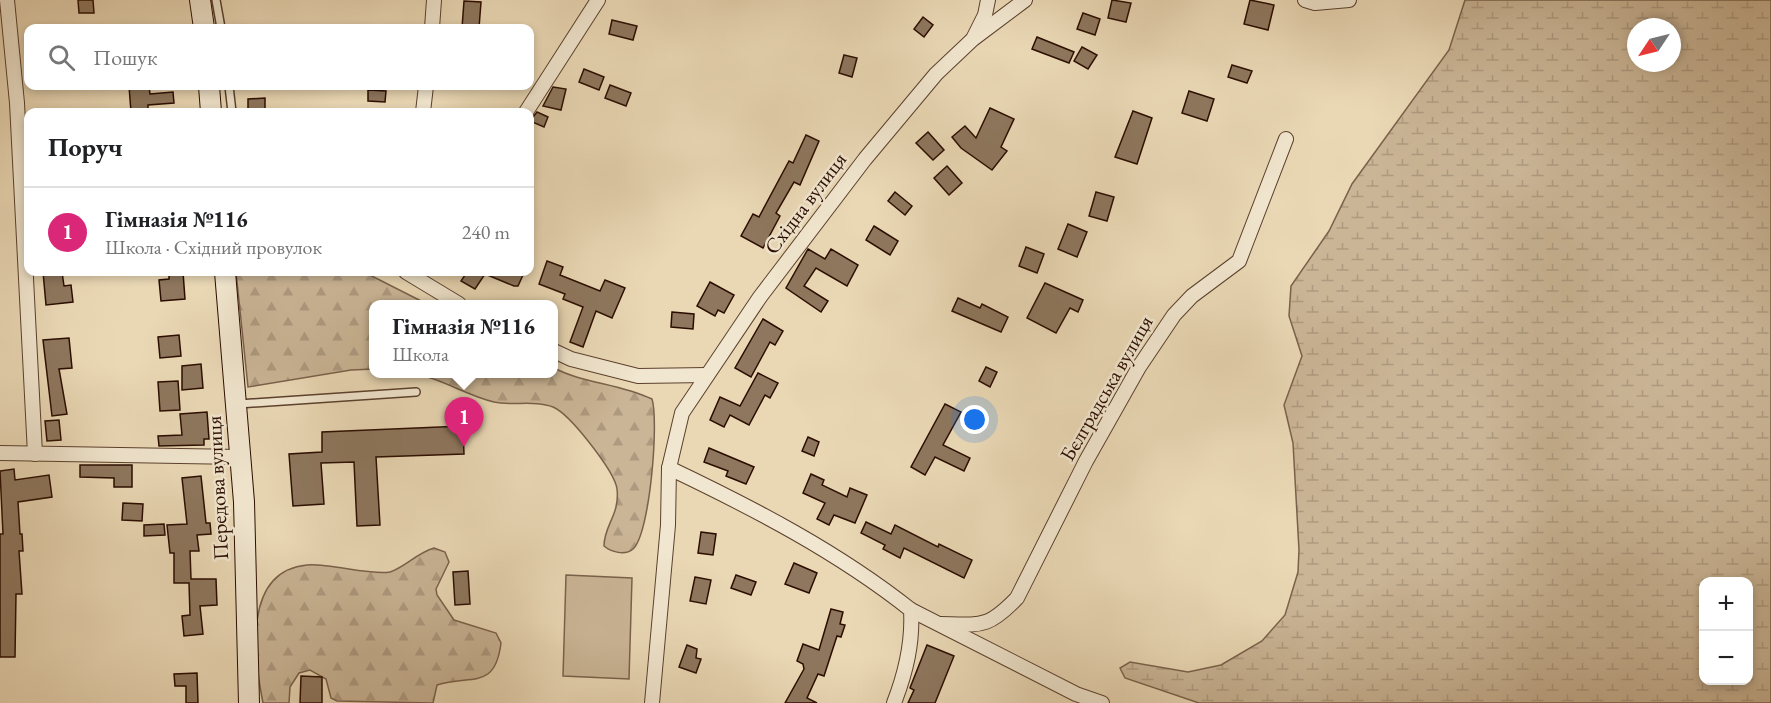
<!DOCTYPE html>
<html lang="uk">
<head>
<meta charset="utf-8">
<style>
  :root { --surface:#fff; --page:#f2f2f2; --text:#202124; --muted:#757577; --line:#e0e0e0; --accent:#db2777 }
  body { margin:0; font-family:"EB Garamond",serif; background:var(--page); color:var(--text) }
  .controls { position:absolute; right:18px; bottom:18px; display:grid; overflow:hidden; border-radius:12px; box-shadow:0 3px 9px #0003 }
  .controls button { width:54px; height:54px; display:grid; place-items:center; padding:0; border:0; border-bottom:2px solid var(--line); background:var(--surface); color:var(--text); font:30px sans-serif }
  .compass { position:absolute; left:1627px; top:18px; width:54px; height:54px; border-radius:50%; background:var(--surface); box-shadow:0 3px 9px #0003; rotate:235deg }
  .you { position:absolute; left:975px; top:420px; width:21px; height:21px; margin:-15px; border:4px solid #fff; border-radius:50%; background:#1a73e8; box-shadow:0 0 0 9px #1a73e833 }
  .badge { display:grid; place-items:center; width:39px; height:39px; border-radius:50%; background:var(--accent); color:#fff; font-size:20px; font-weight:700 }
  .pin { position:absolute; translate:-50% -50px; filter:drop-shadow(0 2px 3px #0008) }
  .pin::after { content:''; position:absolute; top:32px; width:21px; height:18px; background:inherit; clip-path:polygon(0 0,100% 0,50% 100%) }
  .popup { position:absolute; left:369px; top:300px; width:189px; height:78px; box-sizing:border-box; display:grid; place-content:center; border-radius:12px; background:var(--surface); filter:drop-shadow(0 2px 4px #0005); font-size:20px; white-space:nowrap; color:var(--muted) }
  .popup b { font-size:22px; color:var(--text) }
  .popup::after { content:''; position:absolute; left:50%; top:100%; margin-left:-12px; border:12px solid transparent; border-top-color:var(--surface) }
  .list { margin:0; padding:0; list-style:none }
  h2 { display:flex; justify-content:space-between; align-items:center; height:78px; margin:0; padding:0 24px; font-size:26px }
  h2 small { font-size:20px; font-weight:400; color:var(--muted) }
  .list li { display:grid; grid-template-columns:39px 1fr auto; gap:18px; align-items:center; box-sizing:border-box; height:90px; padding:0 24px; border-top:2px solid var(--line) }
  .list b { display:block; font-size:22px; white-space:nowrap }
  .list p { margin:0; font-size:20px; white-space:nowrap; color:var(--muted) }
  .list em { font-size:20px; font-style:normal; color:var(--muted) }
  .icon { flex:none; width:33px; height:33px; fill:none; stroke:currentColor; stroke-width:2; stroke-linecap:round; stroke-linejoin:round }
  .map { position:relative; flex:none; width:1771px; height:703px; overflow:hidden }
  .search { position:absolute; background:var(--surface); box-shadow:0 3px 9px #0003; left:24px; top:24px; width:510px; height:66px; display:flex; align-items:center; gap:15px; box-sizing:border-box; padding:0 21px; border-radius:12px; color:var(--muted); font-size:22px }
  .panel { position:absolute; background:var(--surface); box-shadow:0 3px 9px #0003; left:24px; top:108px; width:510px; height:168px; border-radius:12px }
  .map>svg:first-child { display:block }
  .forest { fill:url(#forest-firs); stroke:#7a614b; stroke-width:1.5 }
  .wetland { fill:url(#wetland-marsh); stroke:#7a614b; stroke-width:1.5; fill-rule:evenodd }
  .park { fill:#cab596; stroke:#7a614b; stroke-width:1.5 }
  .building { fill:#8e775e; stroke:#2b0d00; stroke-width:1.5 }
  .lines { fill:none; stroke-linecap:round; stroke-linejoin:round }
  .lane-casing { stroke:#5b402d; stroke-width:10 }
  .street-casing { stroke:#5b402d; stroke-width:16 }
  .secondary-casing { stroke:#2b0d00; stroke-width:22 }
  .lane { stroke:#f1e6cf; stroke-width:7 }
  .street { stroke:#f1e6cf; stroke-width:14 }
  .secondary { stroke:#f1e6cf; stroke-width:20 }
  .labels { text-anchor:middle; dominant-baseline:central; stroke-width:5; stroke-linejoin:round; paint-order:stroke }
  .street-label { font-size:21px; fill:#2b0d00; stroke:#f1e6cf }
</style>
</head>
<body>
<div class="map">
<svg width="1771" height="703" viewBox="0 0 1771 703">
  <defs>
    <pattern id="forest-firs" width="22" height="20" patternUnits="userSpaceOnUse" patternTransform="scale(1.5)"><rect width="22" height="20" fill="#cab596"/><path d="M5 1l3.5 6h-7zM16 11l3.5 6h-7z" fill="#ae9a80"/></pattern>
    <pattern id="wetland-marsh" width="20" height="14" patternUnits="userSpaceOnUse" patternTransform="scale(1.5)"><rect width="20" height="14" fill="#cab596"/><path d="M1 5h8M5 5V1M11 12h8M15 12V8" fill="none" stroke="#ae9a80"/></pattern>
  </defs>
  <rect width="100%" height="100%" fill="#ead8b5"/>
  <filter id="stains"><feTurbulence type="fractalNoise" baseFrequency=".00333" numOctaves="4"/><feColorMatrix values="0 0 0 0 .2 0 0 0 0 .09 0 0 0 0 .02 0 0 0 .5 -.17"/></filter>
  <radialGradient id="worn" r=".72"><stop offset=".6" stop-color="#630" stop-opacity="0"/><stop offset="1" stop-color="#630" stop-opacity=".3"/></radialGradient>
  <g class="forest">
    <path d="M236,272H364L427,304H374V369L351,370L248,387Z"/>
    <path d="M554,368C585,384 619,383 652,399C659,421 650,534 633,549C625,556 611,552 604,546C604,525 620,515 617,489C615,472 570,414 553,407C536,400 512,406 494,402C467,396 443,379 416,374H554Z"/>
    <path d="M434,548L445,552L449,562L436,589L437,595L454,620L496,633L501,643C495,691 471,674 437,685L433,703L337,701L331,698L326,679L310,670L299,673L290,687L289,703H263C254,658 242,571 307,565C328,563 373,576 390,572C405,567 417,553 434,548Z"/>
  </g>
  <path class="wetland" d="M1465,0H1771V703H1199L1125,678L1120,668L1130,662L1188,672L1221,665L1262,641L1285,615L1298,572L1299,550L1293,443L1284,405L1302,356L1289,316L1291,286L1329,231L1352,184L1449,50ZM1636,27H1672V63H1636ZM1704,582H1748V680H1704Z"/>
  <path class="park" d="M566,575L632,578L629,679L563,676Z"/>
  <g class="building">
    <path d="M78,0H93L94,13H79Z"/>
    <path d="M1112,0L1131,3L1126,22L1108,18Z"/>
    <path d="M1250,0L1274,5L1268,30L1244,24Z"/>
    <path d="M464,1L481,2L479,28H462Z"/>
    <path d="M1083,13L1100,19L1095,35L1077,29Z"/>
    <path d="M923,17L933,25L924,37L914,29Z"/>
    <path d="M612,20L637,26L633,40L609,34Z"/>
    <path d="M1037,37L1074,52L1069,63L1032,49Z"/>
    <path d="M1082,47L1097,55L1088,69L1074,61Z"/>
    <path d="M844,55L857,58L852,77L839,73Z"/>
    <path d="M1232,65L1252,71L1247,83L1228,77Z"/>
    <path d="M584,69L604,77L599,90L579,82Z"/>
    <path d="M610,85L631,93L626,106L605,98Z"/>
    <path d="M129,86H149L150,94L173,92L174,103L148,105V112H131Z"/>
    <path d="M553,87L566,89L561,110L543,106Z"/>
    <path d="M368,90L386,91L385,102L368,101Z"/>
    <path d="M1189,91L1214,99L1207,121L1182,113Z"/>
    <path d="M265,98V112H248V99Z"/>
    <path d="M990,108L1014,119L1001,147L1007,151L992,170L961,148L952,137L965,126L976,138Z"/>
    <path d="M1133,111L1152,118L1137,164L1115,157Z"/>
    <path d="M537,112L548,117L544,127L530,121Z"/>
    <path d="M928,132L944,150L933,160L916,143Z"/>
    <path d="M806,135L819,141L800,185L794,182L776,213L780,216L763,248L741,236L753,214L759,217L789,161L793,163Z"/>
    <path d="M947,166L962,183L949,195L934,178Z"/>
    <path d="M895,192L912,206L905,215L888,201Z"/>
    <path d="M1096,192L1114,197L1107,221L1089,216Z"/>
    <path d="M1068,224L1087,232L1077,257L1058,249Z"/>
    <path d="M874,226L898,241L890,255L866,240Z"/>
    <path d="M1026,247L1044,254L1037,273L1019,266Z"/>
    <path d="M808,249L825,259L831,249L858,265L847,286L816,268L804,286L828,301L821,312L786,288Z"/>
    <path d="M547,261L563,267L560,275L600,291L605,280L625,288L612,318L596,311L583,347L570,342L583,307L563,299L565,294L539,284Z"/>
    <path d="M43,272H62L64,286L71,285L73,302L46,305Z"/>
    <path d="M169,272H183L185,299L161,301L159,280L169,279Z"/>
    <path d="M467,272H514L523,275L518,286H514L485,274L475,289L461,281Z"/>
    <path d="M710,282L734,295L724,313L718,310L715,316L697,306Z"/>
    <path d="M1045,283L1083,300L1078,312L1070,308L1056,333L1027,318Z"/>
    <path d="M958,298L980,308L982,304L1008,317L1001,332L952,311Z"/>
    <path d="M672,312L694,314L693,329L671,327Z"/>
    <path d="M763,319L783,331L775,345L770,342L751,377L735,368Z"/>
    <path d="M179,335L181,356L160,358L158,337Z"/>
    <path d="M69,338L72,368L59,369L67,414L52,416L43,340Z"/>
    <path d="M201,364L203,388L182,390V366Z"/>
    <path d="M986,367L997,372L990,387L979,381Z"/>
    <path d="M758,373L778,383L770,398L765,395L749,425L730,415L724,427L710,420L720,397L740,406Z"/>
    <path d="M178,381L180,410L160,411L158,382Z"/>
    <path d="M945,404L961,412L943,445L970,458L964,471L935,457L925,475L911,467Z"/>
    <path d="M207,412L209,439H204V445L159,446L158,436L182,435L180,414Z"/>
    <path d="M59,420L61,440L47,441L45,421Z"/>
    <path d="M463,426L464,454L376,457L380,525L357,526L354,462L321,463L324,504L293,506L289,454L322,452V432Z"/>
    <path d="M808,437L819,442L814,456L802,451Z"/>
    <path d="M709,448L754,467L746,484L726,476L728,471L704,462Z"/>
    <path d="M80,465H132V487H114V478L80,477Z"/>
    <path d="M14,469L15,480L49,475L52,497L18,502L20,534H22L23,551H19L22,594H16L15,657H0V534H3L0,471Z"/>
    <path d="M811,474L824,480L822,485L847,497L850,488L867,495L855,523L834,515L829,525L817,519L825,503L803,493Z"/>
    <path d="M201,476L206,523H210L211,534L197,535L199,551H190L191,579H216L217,605L200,606L203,634L184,636L182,616L190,615L189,583H174V553H170L167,525L187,524L182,478Z"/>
    <path d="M123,503L143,504L142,521L122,520Z"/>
    <path d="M866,522L891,534L895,525L938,547L939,544L972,560L964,578L904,548L900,558L883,549L885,545L861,533Z"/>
    <path d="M164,524L165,535L144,536V525Z"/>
    <path d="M701,532L716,534L713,555L698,553Z"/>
    <path d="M794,563L817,573L809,593L785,584Z"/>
    <path d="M468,571L470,604L455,605L453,572Z"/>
    <path d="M736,575L756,582L751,595L731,588Z"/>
    <path d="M695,577L711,580L706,604L690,601Z"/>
    <path d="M831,609L843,612L840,624L845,625L841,637L837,636L824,676L818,674L807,698L817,703H785L804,669L803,664L797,661L803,644L819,650Z"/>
    <path d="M687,645L697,649L696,658L701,659L696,673L679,667Z"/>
    <path d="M927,645L954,656L935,703H908L914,690L910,688Z"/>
    <path d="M197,673L198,703H186V686H175L174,674Z"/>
    <path d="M301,676L322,677V703H300Z"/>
  </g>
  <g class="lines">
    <defs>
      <g id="lane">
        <path d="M216,0L221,28"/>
        <path d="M229,86L232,112"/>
        <path d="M239,404L416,392"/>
      </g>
      <g id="street">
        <path d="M7,0L17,103L35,454"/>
        <path d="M1305,0L1315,3L1349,0"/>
        <path d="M432,28L434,0"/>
        <path d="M974,37L985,15L988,0"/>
        <path d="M423,112L426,86"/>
        <path d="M526,112L598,0"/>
        <path d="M406,272L459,304"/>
        <path d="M554,351L571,359L638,376L707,375"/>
        <path d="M0,453L240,457"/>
        <path d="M669,468C753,508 838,552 911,610C913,643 906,672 894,703"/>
        <path d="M911,610L1076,694L1102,703"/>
        <path d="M941,624C982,625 988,628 1017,598L1086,461L1139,367L1174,315L1192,296L1239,261L1286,139"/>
        <path d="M652,703L668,525L669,468L682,413L760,297L865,159L936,74L973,39L1025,0"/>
      </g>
      <g id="secondary">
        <path d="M200,0L204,28"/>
        <path d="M209,86L211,112"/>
        <path d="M225,272L244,502L249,703"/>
      </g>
    </defs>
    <use href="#lane" class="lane-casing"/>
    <use href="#street" class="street-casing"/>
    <use href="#secondary" class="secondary-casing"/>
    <use href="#lane" class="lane"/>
    <use href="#street" class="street"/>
    <use href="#secondary" class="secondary"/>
  </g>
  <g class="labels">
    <g class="street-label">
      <text transform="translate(805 203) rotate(-53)">Східна вулиця</text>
      <text transform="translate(1106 388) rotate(-60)">Бєлградська вулиця</text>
      <text transform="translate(217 488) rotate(-93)">Передова вулиця</text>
    </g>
  </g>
  <rect width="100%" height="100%" filter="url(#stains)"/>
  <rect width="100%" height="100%" fill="url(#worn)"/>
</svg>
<div class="controls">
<button>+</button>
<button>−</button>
</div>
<svg class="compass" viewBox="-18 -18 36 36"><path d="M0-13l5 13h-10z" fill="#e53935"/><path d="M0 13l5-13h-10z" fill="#757577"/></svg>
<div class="you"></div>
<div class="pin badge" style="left:464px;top:447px">1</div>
<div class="popup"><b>Гімназія №116</b>Школа</div>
<div class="search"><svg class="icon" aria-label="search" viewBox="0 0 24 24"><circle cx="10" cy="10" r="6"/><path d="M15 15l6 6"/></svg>Пошук</div>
<section class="panel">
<h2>Поруч<small></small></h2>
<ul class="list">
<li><span class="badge">1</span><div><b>Гімназія №116</b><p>Школа · Східний провулок</p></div><em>240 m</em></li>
</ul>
</section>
</div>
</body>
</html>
